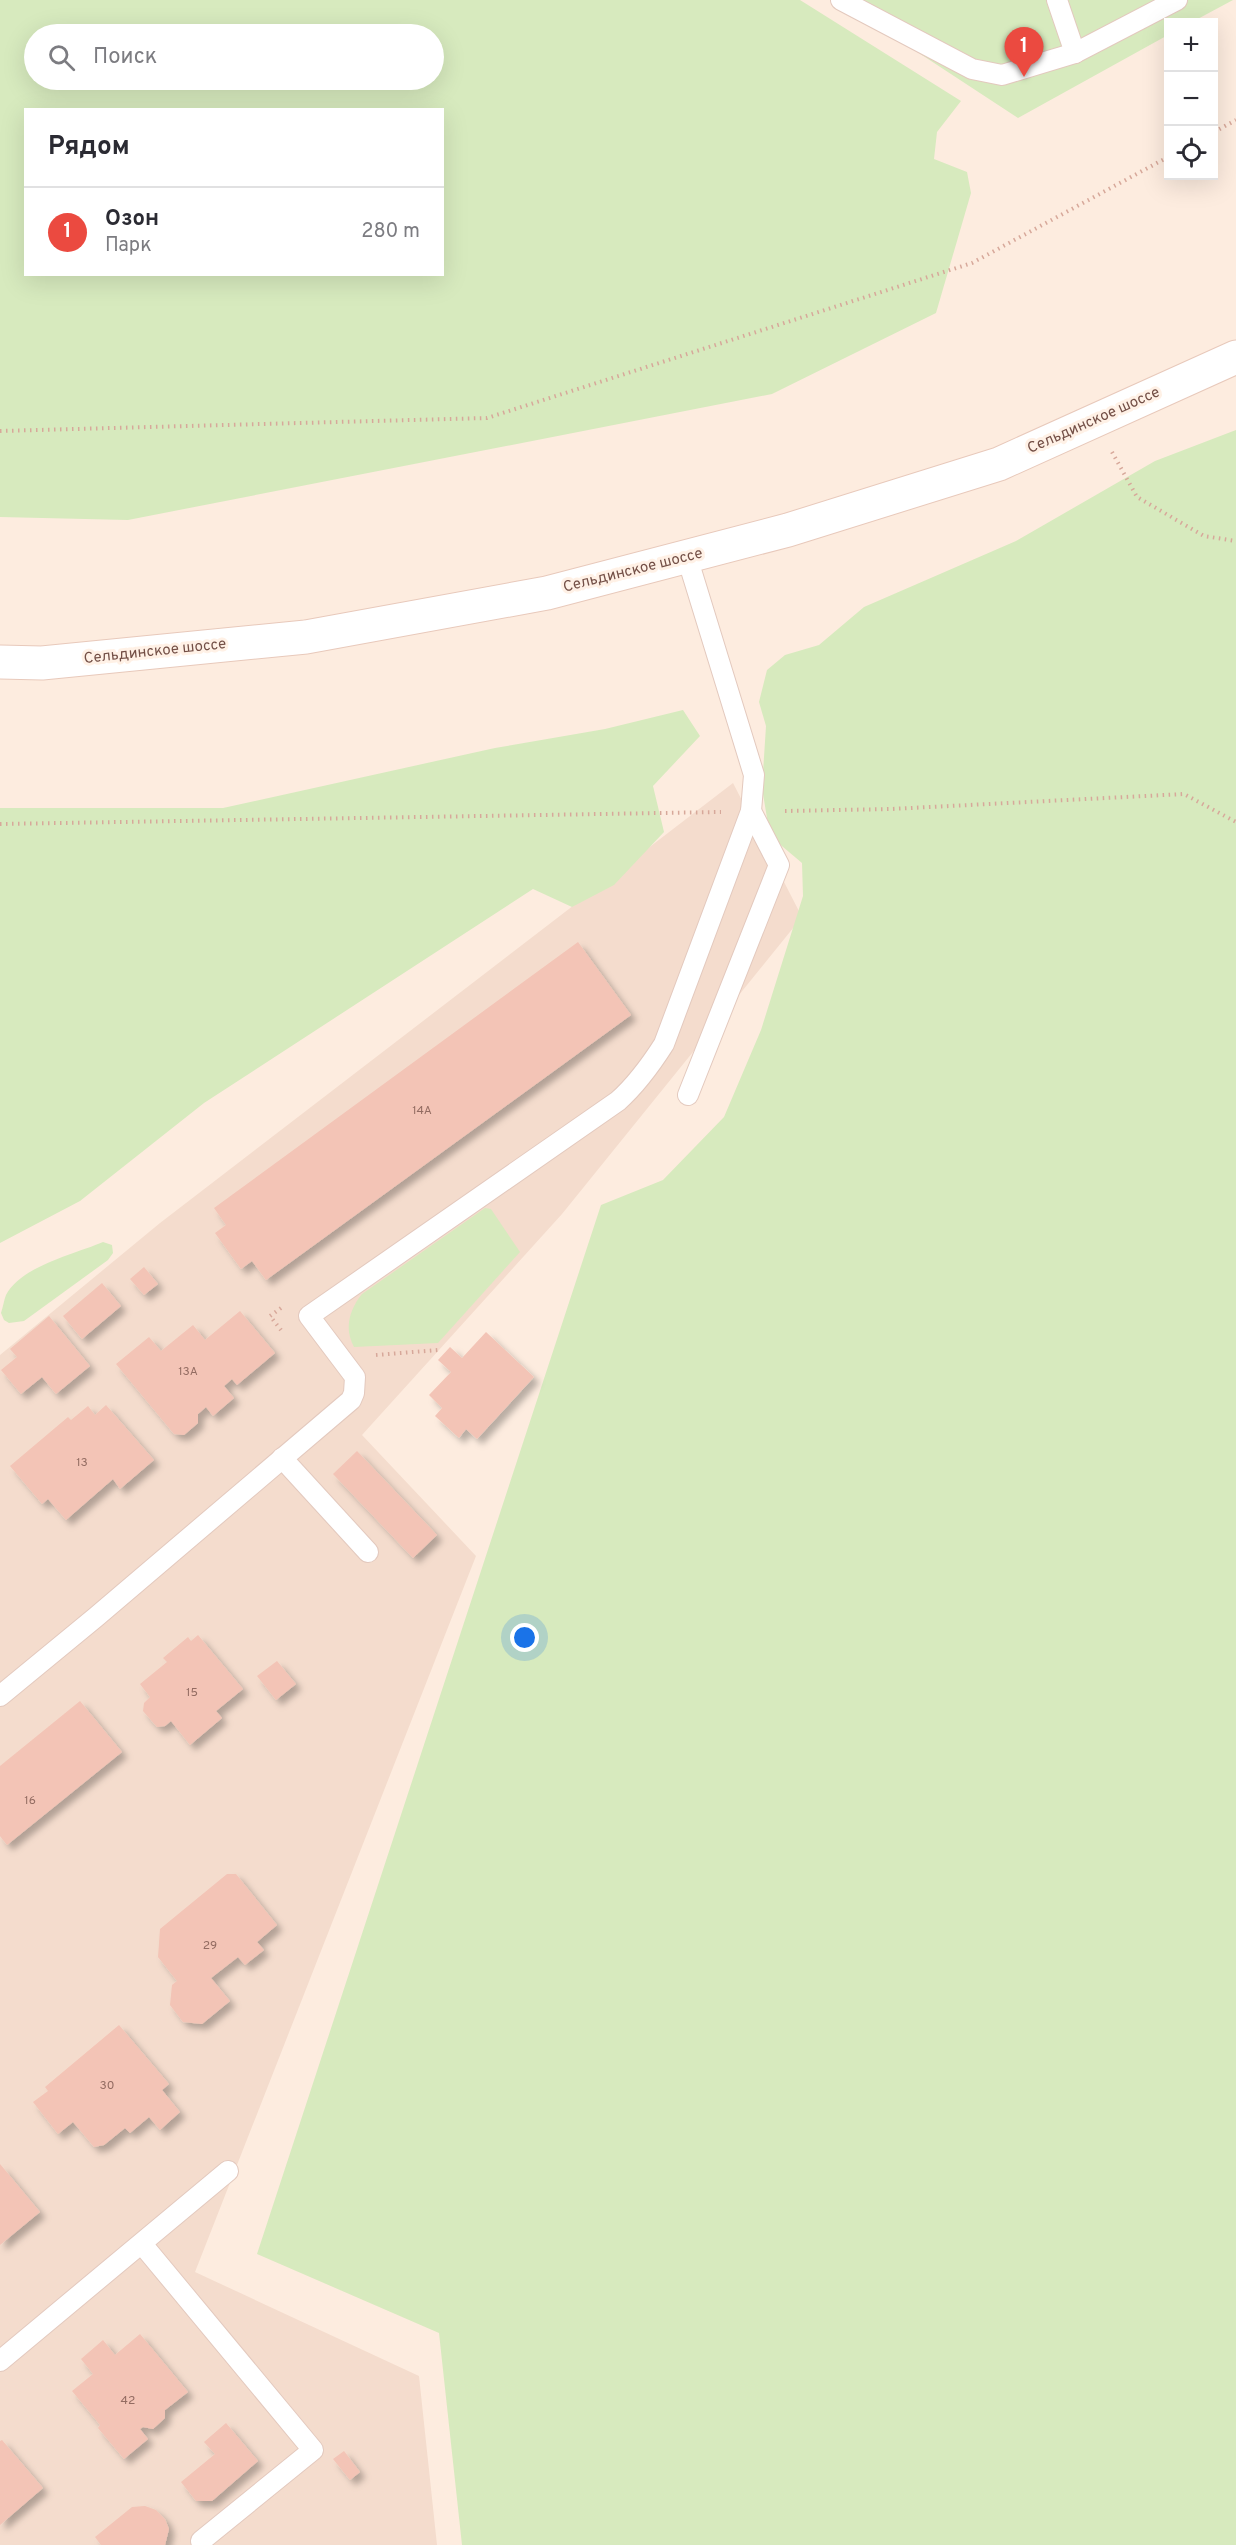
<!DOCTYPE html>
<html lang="ru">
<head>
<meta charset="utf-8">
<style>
  :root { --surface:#fff; --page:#f7f7f7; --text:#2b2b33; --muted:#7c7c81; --line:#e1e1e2; --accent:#eb4a40 }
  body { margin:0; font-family:Overpass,sans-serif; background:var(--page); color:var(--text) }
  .controls { position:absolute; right:18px; top:18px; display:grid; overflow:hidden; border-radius:0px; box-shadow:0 6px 24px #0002 }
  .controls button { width:54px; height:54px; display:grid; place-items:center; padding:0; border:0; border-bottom:2px solid var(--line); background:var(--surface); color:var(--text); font:30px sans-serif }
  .you { position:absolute; left:525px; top:1638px; width:21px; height:21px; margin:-15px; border:4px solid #fff; border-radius:50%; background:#1a73e8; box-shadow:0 0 0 9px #1a73e833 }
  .badge { display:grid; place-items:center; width:39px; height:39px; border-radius:50%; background:var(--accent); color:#fff; font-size:20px; font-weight:700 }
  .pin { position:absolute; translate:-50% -50px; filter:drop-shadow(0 2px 3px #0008) }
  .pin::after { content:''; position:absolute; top:32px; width:21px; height:18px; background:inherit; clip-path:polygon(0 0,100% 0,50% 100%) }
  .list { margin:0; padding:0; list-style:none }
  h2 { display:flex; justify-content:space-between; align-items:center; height:78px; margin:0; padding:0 24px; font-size:26px }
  h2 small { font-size:20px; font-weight:400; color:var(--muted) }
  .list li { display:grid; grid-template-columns:39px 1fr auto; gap:18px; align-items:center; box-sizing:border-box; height:90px; padding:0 24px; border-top:2px solid var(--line) }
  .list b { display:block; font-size:22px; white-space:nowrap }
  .list p { margin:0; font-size:20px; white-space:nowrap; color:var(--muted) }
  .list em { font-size:20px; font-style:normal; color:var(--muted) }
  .icon { flex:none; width:33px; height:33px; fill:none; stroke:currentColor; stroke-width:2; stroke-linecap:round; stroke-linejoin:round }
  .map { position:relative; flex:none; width:1236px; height:2545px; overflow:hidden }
  .search { position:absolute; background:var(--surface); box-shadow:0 6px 24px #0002; left:24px; top:24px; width:420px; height:66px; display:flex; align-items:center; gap:15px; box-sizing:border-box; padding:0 21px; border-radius:33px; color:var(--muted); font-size:22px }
  .panel { position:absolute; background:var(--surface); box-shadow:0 6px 24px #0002; left:24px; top:108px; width:420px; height:168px; border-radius:0px }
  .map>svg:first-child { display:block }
  .residential { fill:#f4dccd }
  .green { fill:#d7eabe; fill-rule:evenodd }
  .building { fill:#f3c4b6; filter:url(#shadow) }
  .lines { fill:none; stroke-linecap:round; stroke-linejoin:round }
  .lane-casing { stroke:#e3c9be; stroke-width:22 }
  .secondary-casing { stroke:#e8c9bb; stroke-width:35 }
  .path { stroke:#d7a89a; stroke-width:4; stroke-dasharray:1.5 4.5; stroke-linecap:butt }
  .lane { stroke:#fff; stroke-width:20 }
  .secondary { stroke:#fff; stroke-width:33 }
  .labels { text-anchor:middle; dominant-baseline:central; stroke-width:6; stroke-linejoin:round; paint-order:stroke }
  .number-label { font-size:12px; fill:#936c62 }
  .street-label { font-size:15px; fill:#734f46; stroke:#fff1e6 }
</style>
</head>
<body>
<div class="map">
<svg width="1236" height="2545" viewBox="0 0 1236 2545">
  <defs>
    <filter id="shadow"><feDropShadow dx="5.5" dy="5.5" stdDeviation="3" flood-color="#0004"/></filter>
  </defs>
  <rect width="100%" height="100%" fill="#fdecdf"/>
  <path class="residential" d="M733,783L802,917L562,1214L362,1435L476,1556L195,2272L419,2376L437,2545H0V1355L160,1223Z"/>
  <g class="green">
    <path d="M0,0H800L961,101L937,132L934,159L967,172L971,193L936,313L772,394L128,520L0,517ZM34,34H434V80H34ZM26,110H442V274H26Z"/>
    <path d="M838,0H1233L1192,22H1168V35L1018,118Z"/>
    <path d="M1236,430V2545H462L439,2333L257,2254L601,1205L663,1180L724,1117L761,1030L803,896L802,863L770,836L762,788L766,726L759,702L767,670L785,655L819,645L864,607L1016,541L1155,461Z"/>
    <path d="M683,710L700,736L653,786L664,832L614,885L572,907L533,889L204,1103L80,1201L0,1243V808H223L495,748L605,729Z"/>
    <path d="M485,1208L491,1209L520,1252L438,1343L354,1347C344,1329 349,1310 362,1294Z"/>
    <path d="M103,1242L112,1245L113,1253L108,1260L24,1321L9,1323L4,1320L1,1313C3,1307 4,1300 6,1295C21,1266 75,1254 103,1242Z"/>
  </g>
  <g class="building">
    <path d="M578,942L631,1015L266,1280L252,1261L241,1269L215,1233L226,1225L214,1208Z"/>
    <path d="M144,1267L158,1284L144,1295L130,1279Z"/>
    <path d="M102,1283L121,1306L82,1339L63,1316Z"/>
    <path d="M240,1311L275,1353L237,1385L232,1379L224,1386L234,1398L213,1416L206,1407L198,1414V1423L184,1435L174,1434L116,1364L149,1337L161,1351L193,1325L205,1340Z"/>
    <path d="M49,1316L90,1366L56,1394L42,1377L21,1394L1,1370L17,1357L10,1349Z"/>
    <path d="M486,1332L534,1377L477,1439L466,1429L459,1438L435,1416L442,1408L429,1395L451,1372L438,1360L450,1347L462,1358Z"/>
    <path d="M106,1405L154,1460L120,1489L113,1479L66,1520L48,1499L42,1504L10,1466L68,1417L71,1420L88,1406L95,1415Z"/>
    <path d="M357,1451L437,1535L413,1558L333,1474Z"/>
    <path d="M198,1635L243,1689L216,1711L222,1718L190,1745L171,1721L165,1726L157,1727L143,1711L144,1703L150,1697L140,1684L167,1662L163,1658L188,1637L191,1641Z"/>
    <path d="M277,1661L296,1684L276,1700L257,1676Z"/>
    <path d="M80,1701L122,1752L7,1845L0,1836V1766Z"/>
    <path d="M227,1874H236L277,1925L257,1942L264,1950L245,1965L238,1957L211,1978L230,2001L202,2024L183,2022L170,2005L172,1985L177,1981L158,1957L160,1929Z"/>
    <path d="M119,2025L169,2084L162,2090L180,2112L160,2130L149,2117L130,2133L125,2128L104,2145L94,2147L73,2122L58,2134L33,2102L48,2091L45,2087Z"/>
    <path d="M0,2164L40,2212L0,2245Z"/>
    <path d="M140,2334L188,2392L165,2410V2418L153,2429L143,2427L140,2429L148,2439L124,2459L98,2428L100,2425L72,2391L93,2374L81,2359L103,2340L115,2355Z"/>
    <path d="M226,2423L258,2461L212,2501H196L181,2482L215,2454L204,2442Z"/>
    <path d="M2,2440L43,2488L0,2525V2441Z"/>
    <path d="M344,2451L360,2472L350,2480L333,2459Z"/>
    <path d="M145,2506L156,2510L165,2519L169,2529L165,2545H101L95,2537L132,2507Z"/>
  </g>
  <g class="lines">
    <defs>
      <g id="lane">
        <path d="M841,0L972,69L1002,75L1075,53L1177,0"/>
        <path d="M1057,0L1075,53"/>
        <path d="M688,1095L779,865L751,811"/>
        <path d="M282,1458L368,1552"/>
        <path d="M0,1696L96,1617L351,1400L354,1393L355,1377L309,1316L618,1101C637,1084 650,1066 664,1044L751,811L754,775L687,557"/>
        <path d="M142,2244L313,2450L201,2541"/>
        <path d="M0,2361L228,2171"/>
      </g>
      <path id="secondary" d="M0,662L42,663L306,637L547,593L788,530L999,464L1236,357"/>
    </defs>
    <use href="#lane" class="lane-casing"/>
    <use href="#secondary" class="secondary-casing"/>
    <g class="path">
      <path d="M1214,132L1236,120"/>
      <path d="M0,431L487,418L972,263L1168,157"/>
      <path d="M1112,452L1137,497L1204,536L1236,541"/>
      <path d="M785,811L891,809L1184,794L1236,822"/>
      <path d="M0,824L721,812"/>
      <path d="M281,1308L270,1316L281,1330"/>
      <path d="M376,1355L438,1350"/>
    </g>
    <use href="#lane" class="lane"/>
    <use href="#secondary" class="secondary"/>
  </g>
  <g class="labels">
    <g class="number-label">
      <text x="422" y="1111">14А</text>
      <text x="188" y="1372">13А</text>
      <text x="82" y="1463">13</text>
      <text x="192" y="1693">15</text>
      <text x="30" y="1801">16</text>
      <text x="210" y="1946">29</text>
      <text x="107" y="2086">30</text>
      <text x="128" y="2401">42</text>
    </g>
    <g class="street-label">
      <text transform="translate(1094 421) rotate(-24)">Сельдинское шоссе</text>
      <text transform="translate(633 571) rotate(-14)">Сельдинское шоссе</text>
      <text transform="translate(155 652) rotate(-6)">Сельдинское шоссе</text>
    </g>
  </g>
</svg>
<div class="controls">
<button>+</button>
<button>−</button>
<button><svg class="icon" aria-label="locate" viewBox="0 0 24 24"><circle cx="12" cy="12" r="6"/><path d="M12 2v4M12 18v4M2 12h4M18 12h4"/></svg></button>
</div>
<div class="you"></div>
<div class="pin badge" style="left:1024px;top:77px">1</div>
<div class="search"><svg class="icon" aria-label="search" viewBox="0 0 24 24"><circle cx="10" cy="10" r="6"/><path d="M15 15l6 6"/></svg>Поиск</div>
<section class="panel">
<h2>Рядом<small></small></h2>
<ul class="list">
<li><span class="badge">1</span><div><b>Озон</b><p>Парк</p></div><em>280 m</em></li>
</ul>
</section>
</div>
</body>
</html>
